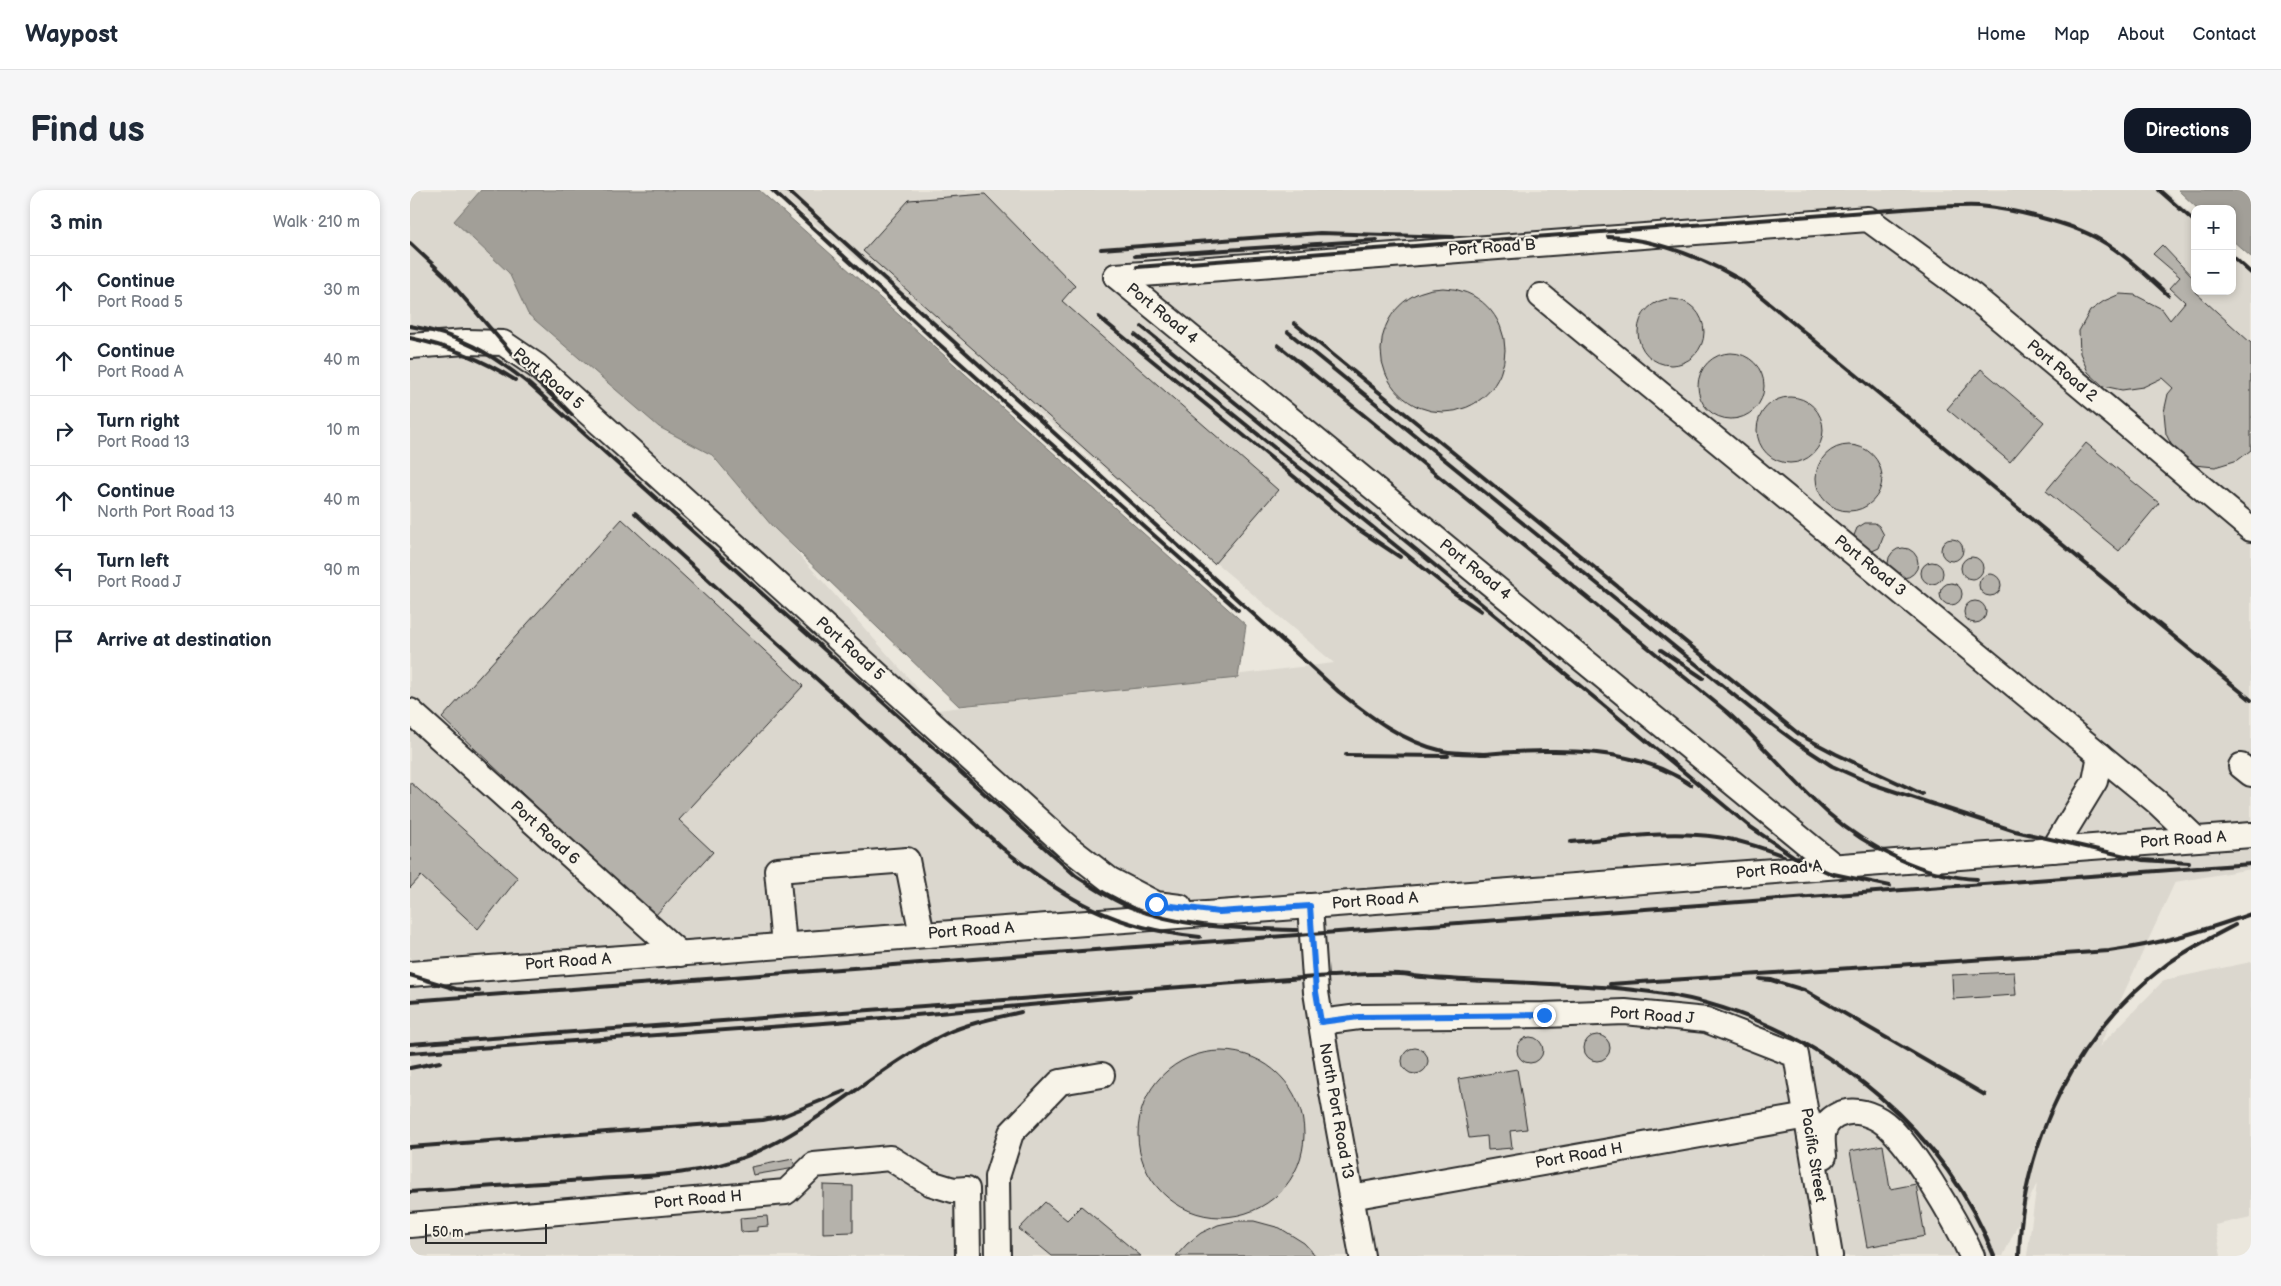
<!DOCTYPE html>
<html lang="en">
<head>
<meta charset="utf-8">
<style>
  :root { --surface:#fff; --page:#f6f6f7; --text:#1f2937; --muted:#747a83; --line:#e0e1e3; --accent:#111827 }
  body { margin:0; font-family:"Balsamiq Sans",sans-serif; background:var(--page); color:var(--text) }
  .controls { position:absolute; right:15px; top:15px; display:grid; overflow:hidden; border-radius:10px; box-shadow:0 2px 8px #0003 }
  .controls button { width:45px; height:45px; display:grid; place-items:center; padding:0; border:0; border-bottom:1px solid var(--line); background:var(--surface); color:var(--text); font:25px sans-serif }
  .scale { position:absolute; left:15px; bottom:12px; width:122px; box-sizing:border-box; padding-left:5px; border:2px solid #2b2b2b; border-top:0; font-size:14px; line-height:18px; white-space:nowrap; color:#2b2b2b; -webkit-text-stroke:4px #f7f3e8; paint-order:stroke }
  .stop { position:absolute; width:15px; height:15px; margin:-11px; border:4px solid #1a73e8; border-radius:50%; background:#fff }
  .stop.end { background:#1a73e8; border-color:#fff; box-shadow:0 1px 5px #0008 }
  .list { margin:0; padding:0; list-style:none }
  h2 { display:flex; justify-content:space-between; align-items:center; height:65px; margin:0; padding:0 20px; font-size:21px }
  h2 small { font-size:16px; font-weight:400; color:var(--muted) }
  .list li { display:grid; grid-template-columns:32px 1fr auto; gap:15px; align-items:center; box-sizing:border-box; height:70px; padding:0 20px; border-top:1px solid var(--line) }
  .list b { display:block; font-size:19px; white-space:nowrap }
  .list p { margin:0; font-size:16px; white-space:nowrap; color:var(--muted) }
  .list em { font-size:16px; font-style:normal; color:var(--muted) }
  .icon { flex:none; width:28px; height:28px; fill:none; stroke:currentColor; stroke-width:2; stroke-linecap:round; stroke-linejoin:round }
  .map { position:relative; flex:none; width:1841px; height:1066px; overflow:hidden; border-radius:15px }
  header { display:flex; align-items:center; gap:30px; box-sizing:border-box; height:70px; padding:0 25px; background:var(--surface); border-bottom:1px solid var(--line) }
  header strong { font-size:24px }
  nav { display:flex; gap:28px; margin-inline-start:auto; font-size:18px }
  .intro { display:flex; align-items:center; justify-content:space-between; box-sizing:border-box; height:120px; padding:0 30px }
  h1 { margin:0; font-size:35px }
  .button { padding:12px 22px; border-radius:15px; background:var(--accent); color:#fff; font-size:18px; font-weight:700 }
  main { display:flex; gap:30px; padding:0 30px }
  aside { flex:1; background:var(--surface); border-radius:15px; box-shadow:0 2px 8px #0003 }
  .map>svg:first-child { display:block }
  .built { fill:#dbd7ce }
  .water { fill:#a29f98; stroke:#72716c }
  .building { fill:#b5b2ab; stroke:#2b2b2b }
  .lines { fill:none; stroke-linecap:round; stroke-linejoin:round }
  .minor-casing { stroke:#2b2b2b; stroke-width:28 }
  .minor { stroke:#f7f3e8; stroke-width:24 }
  .rail { stroke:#2b2b2b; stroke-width:4 }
  .route { stroke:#1a73e8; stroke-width:6 }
  .labels { text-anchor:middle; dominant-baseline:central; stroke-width:4.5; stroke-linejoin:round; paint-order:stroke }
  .street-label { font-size:16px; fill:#2b2b2b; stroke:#f7f3e8 }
</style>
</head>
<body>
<header>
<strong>Waypost</strong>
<nav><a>Home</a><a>Map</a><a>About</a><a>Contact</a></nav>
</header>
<div class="intro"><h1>Find us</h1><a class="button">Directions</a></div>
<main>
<aside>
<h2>3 min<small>Walk · 210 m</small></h2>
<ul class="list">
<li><svg class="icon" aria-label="ahead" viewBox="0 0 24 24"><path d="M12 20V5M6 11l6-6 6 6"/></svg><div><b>Continue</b><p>Port Road 5</p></div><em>30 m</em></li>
<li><svg class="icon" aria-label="ahead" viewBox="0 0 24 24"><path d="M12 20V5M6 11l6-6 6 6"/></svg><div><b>Continue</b><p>Port Road A</p></div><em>40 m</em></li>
<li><svg class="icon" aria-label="right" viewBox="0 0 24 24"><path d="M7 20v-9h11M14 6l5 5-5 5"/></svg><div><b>Turn right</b><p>Port Road 13</p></div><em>10 m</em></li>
<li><svg class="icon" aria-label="ahead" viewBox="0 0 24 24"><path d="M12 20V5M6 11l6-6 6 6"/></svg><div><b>Continue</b><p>North Port Road 13</p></div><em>40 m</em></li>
<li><svg class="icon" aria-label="left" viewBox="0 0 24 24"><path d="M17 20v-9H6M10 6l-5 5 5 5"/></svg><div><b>Turn left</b><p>Port Road J</p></div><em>90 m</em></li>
<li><svg class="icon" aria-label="arrive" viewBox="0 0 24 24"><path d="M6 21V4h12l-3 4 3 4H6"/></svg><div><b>Arrive at destination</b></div></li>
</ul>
</aside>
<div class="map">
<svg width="1841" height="1066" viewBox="0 0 1841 1066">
  <rect width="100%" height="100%" fill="#ebe7dd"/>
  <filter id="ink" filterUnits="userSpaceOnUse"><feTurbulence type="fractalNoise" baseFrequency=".02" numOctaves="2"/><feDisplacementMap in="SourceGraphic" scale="10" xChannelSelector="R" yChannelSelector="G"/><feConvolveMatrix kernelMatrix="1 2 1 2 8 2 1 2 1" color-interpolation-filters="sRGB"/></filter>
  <g filter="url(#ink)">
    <path class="built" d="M0,0H65L527,520L924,473L365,0H1755L1785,28V101H1822V63L1841,80V679L1765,692L1689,857L1754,790L1841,772V1027L1805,1035L1811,1066H1617L1627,993L1593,1066H0Z"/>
    <g class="water">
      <path d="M71,0H349L836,435L828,488L549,516L362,336L302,265L249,237L118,124L99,83L44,31Z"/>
      <path d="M1768,0H1841V67L1822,50V19H1788Z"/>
    </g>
    <g class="building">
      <path d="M575,4L665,96L652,111L868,300L804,374L453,61L499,10Z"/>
      <path d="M1752,55L1785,90V102L1841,153V260L1828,270L1805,277L1784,275L1766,264L1756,244L1754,222L1758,204L1763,198L1752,188L1733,197L1712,200L1693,196L1678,182L1670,163L1669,141L1680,121L1694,111L1710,104L1725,105L1752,119L1760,130L1775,112L1760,98L1770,87L1743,64Z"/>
      <circle cx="1033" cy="160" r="62"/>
      <circle cx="1261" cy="142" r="33"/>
      <circle cx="1321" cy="196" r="33"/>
      <path d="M1571,179L1634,232L1600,272L1537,219Z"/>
      <circle cx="1380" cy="240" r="33"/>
      <path d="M1676,253L1749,313L1709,361L1636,301Z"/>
      <circle cx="1439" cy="288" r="33"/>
      <path d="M212,329L393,496L269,630L303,662L244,727L32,528Z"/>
      <path d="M1455,333H1465L1469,336L1474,345L1469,358L1460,362L1443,348L1447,338Z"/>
      <circle cx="1542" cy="360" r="11"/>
      <circle cx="1493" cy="373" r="15"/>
      <circle cx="1562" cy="378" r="11"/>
      <circle cx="1522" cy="383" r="11"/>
      <circle cx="1580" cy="395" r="11"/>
      <circle cx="1541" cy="404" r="11"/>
      <circle cx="1565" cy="422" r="11"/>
      <path d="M0,592L108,688L68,739L11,686L0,698Z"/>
      <path d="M1604,782L1606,805L1543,809L1542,785Z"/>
      <circle cx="1187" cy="858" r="13"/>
      <circle cx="1120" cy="860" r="13"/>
      <circle cx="1005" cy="871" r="13"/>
      <circle cx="811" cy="944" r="83"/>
      <path d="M1107,879L1117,939L1100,941L1102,958L1078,960L1077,946L1059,948L1048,889Z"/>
      <path d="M1473,955L1480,999L1506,994L1515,1046L1457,1057L1440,961Z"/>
      <path d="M383,969L385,978L343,985L341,977Z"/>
      <path d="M413,995L443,996V1042L413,1043Z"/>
      <path d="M635,1012L657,1030L671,1016L731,1066H642L609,1039Z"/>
      <path d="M357,1026L358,1036L347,1037V1041L331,1042L330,1028Z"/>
      <path d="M826,1031H844L870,1038L894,1053L906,1066H766L777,1054L791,1043L808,1035Z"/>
    </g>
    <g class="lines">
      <defs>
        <g id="minor">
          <path d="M706,86L1458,29L1562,105L1841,339"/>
          <path d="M706,86L1424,676"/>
          <path d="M1131,106L1747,612L1786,649"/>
          <path d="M0,156L56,152L93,153L127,176L660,659L700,690L746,714L770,717"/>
          <path d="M0,521L270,764"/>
          <path d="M1831,576L1841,584"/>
          <path d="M1643,660L1685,591L1690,565"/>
          <path d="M900,716L906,802L921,897L952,1066"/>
          <path d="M374,756L367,680L497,670L512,745"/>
          <path d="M0,784L1841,645"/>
          <path d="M911,832L949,827L1134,825L1215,822L1296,830L1386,865L1420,1066"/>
          <path d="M1414,966C1412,949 1410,935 1426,926C1440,918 1457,922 1470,930C1499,948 1547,1033 1562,1066"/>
          <path d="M941,1007L1397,926"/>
          <path d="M0,1035L376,1002L404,975L480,968L520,993L543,1000L557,999L558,1066"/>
          <path d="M588,1066L587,987L601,943L650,892L692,885"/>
        </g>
      </defs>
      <use href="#minor" class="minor-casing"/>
      <use href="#minor" class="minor"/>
      <g class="rail">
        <path d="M362,0L530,155L828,420"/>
        <path d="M377,0L929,502C961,527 993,552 1033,561C1047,564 1062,563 1076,564"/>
        <path d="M1749,0L1785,32"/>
        <path d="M1198,47C1246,49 1289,66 1331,90L1841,510"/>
        <path d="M0,53L34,85L106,168L162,225"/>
        <path d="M691,59L910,43L1043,47"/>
        <path d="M725,66L967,50"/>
        <path d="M1822,66L1841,83"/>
        <path d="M727,77L1520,17C1536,17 1553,15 1569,16C1602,19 1662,33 1690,50C1715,64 1737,86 1758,105"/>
        <path d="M689,127L948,339L990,367"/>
        <path d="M884,133L1390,545L1426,564L1512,604"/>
        <path d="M0,136C48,144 81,163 119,194L666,686C683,697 700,709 720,717C774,739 830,738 887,740"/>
        <path d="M732,137L998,353L1339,636L1386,668L1424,685"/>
        <path d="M878,142L1341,519L1387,553L1422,576L1462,594L1605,641L1733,670L1779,673"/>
        <path d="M725,145L1043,402L1071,421"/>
        <path d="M0,148C38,156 72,169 105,190"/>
        <path d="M868,155L1317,522C1353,554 1383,592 1419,624C1458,658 1515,687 1567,689"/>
        <path d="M225,323L591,657C655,710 706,739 790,747"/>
        <path d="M1251,460L1293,488"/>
        <path d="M1070,564C1141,560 1220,553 1281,595"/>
        <path d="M936,565L1038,566"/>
        <path d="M1161,652C1209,648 1259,640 1307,647C1330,650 1353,658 1374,666"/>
        <path d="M1419,683L1480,696"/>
        <path d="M0,785L46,799L69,801"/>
        <path d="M1350,789L1361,790L1394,800L1575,905"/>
        <path d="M1200,794L1699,761C1751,754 1792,741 1841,724"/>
        <path d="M0,811L1841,674"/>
        <path d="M0,854L920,786C943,785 967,783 990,784C998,784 1005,787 1013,787C1043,790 1073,791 1102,792C1165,796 1236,796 1296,813C1422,848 1536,942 1584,1066"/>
        <path d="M0,863L427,832L720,806"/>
        <path d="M0,878L30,872"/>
        <path d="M0,957L353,930L373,926L435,901"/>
        <path d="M0,1002C63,997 125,994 188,989C238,986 290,985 337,966C409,937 465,878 535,844C559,833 585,828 611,822"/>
        <path d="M1609,1066C1612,952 1665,844 1756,775C1778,759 1802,747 1825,735"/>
      </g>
    </g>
  </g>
  <g class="lines" filter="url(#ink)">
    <path class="route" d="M746,714L809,722L900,716L906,802L911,832L949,827L1134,825"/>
  </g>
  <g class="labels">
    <g class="street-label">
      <text transform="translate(1082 58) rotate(-4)">Port Road B</text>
      <text transform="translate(752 124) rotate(39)">Port Road 4</text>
      <text transform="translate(1652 181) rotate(40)">Port Road 2</text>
      <text transform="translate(138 189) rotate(40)">Port Road 5</text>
      <text transform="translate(1460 376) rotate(39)">Port Road 3</text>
      <text transform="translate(1065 380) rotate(39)">Port Road 4</text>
      <text transform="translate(440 459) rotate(42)">Port Road 5</text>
      <text transform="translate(135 643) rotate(42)">Port Road 6</text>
      <text transform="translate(1773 650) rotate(-4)">Port Road A</text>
      <text transform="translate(1369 680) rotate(-5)">Port Road A</text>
      <text transform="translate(965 711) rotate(-4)">Port Road A</text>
      <text transform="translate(561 741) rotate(-4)">Port Road A</text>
      <text transform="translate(158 772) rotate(-4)">Port Road A</text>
      <text transform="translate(1242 826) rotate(4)">Port Road J</text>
      <text transform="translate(926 921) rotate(80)">North Port Road 13</text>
      <text transform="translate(1403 965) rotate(81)">Pacific Street</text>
      <text transform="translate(1169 966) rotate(-10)">Port Road H</text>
      <text transform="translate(288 1010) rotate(-5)">Port Road H</text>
    </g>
  </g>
</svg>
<div class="controls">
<button>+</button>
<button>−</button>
</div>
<div class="scale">50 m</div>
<div class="stop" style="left:746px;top:714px"></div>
<div class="stop end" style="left:1134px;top:825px"></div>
</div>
</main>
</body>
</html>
